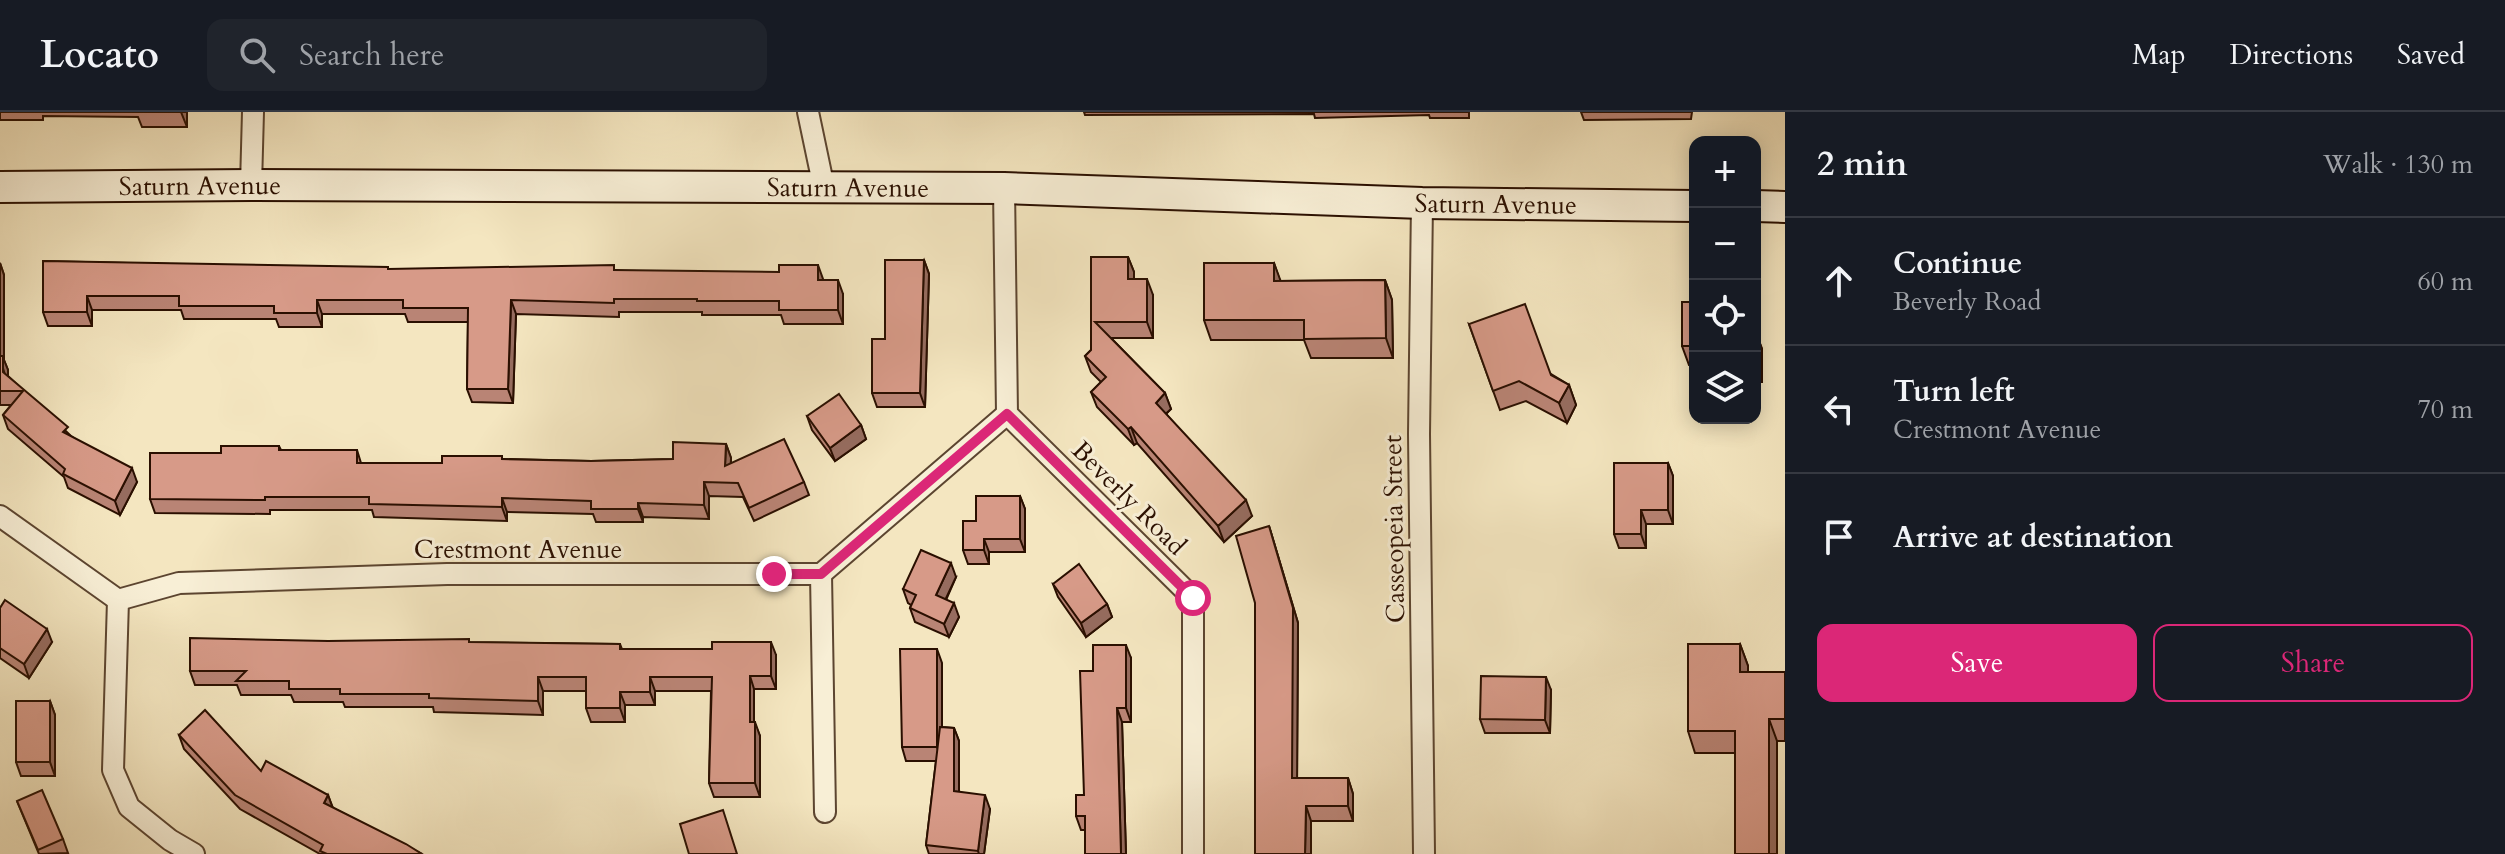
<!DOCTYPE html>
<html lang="en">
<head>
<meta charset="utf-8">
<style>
  :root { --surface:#171b24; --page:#20242c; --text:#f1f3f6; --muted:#9ea1a6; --line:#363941; --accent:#db2777 }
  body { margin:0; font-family:Cardo,serif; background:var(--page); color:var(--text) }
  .controls { position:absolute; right:24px; top:24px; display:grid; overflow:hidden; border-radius:16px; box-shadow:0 4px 20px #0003 }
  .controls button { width:72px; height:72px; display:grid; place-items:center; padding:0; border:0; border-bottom:2px solid var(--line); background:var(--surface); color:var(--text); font:40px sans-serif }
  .stop { position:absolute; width:24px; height:24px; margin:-18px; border:6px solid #db2777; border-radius:50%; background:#fff }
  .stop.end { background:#db2777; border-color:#fff; box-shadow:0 2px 8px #0008 }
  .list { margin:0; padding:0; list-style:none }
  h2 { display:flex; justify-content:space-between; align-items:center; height:104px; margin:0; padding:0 32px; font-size:34px }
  h2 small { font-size:26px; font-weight:400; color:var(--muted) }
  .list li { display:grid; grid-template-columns:52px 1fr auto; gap:24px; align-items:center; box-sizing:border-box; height:128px; padding:0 32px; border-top:2px solid var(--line) }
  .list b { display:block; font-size:30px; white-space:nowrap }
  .list p { margin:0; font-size:26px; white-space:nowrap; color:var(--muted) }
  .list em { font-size:26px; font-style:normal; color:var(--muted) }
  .actions { display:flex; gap:16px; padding:24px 32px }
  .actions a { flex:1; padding:18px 0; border:2px solid var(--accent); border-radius:16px; text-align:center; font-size:28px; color:var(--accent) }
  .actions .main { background:var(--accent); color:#fff }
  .icon { flex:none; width:44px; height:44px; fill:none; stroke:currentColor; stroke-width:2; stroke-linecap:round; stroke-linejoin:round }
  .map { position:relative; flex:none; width:1785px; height:742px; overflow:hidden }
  header { display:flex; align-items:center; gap:48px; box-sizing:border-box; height:112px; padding:0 40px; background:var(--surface); border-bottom:2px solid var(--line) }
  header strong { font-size:38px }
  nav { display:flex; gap:44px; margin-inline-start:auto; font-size:28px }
  .search { width:560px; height:72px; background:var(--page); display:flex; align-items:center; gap:20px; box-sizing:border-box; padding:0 28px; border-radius:16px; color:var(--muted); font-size:30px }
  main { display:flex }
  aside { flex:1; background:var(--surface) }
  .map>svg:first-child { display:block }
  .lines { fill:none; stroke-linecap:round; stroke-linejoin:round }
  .street-casing { stroke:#5c4530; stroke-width:24 }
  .secondary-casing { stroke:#2a0f00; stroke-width:34 }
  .street { stroke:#f8efd6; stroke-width:20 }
  .secondary { stroke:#f8efd6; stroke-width:30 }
  .wall { fill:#b98475; stroke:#2a0f00; stroke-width:2 }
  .shaded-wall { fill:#966c5f; stroke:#2a0f00; stroke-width:2 }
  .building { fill:#d79a88; stroke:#2a0f00; stroke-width:2 }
  .route { stroke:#db2777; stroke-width:10 }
  .labels { text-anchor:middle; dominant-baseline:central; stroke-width:6; stroke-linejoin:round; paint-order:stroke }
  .street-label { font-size:26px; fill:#2a0f00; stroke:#f8efd6 }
</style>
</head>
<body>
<header>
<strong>Locato</strong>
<div class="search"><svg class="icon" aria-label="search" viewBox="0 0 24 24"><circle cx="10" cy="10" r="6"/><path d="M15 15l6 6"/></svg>Search here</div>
<nav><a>Map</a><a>Directions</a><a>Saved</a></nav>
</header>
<main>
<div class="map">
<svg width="1785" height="742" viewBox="0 0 1785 742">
  <rect width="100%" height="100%" fill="#f4e6c0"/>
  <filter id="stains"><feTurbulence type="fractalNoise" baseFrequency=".0025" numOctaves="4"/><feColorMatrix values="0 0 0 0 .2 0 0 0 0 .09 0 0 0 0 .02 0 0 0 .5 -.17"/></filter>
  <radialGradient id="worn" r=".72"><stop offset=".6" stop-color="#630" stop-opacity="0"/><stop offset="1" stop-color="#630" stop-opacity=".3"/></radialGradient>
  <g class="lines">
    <defs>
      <g id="street">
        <path d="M808,0L824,76"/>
        <path d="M251,73L253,0"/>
        <path d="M1004,76L1007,302L1193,486V742"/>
        <path d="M1422,91L1419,322L1424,742"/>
        <path d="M0,404L118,488"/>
        <path d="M821,462L825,700"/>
        <path d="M118,488L179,471L447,462H821L1007,302"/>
        <path d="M118,488L113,658L129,695L170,728L194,742"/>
      </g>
      <g id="secondary">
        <path id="s1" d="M0,75L251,73L1004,76L1422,91L1695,94"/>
        <path d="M1755,94L1785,95"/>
      </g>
    </defs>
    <use href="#street" class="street-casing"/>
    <use href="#secondary" class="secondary-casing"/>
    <use href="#street" class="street"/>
    <use href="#secondary" class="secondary"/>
  </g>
  <g class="wall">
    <path d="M0,0H187V15H142L138,5L43,4V8H0Z"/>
    <path d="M1084,0H1469V6H1430L1429,3L1315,6L1314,2L1085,3Z"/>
    <path d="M1581,0H1692L1691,7L1584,8Z"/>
    <path d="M1091,145H1128L1134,160V167L1153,183V226H1111L1165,281L1171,297L1166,302L1252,404L1224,430L1137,331L1134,333L1097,295L1091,280L1101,270L1091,260L1085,244L1091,238Z"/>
    <path d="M924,148L929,162L925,295H877L872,281L885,227Z"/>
    <path d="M43,149L389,157L616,158L823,168L843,182V212H784L781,203H702V200H619V205L516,202L513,291L472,290L467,277L468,210H408L405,202H322V215H279L276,207H184L181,198H92V214H48L43,200Z"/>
    <path d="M0,151L4,163V248L8,258V264L71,324L137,370L120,403L68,376L64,365L8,317L3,303L11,293H0Z"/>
    <path d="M1274,151L1280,169L1385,168L1392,188L1393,246H1311L1304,228H1211L1204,208Z"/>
    <path d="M1695,190V253H1689L1682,234Z"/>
    <path d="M1469,212L1569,273L1576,293L1567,311L1526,289L1500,298Z"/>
    <path d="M1755,218L1762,237V270H1755Z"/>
    <path d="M807,304L861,313L866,327L835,349L812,318Z"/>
    <path d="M726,332L731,346V352L804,370L809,383L754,409L743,385L709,384V407L643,405V410H596L593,402L507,400V409L374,405L372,398H270V402L155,401L150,387L221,341L279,334L281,338H357L361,351H442L504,347L591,349L673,347Z"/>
    <path d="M1668,351L1673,364V412H1646V436H1619L1614,422Z"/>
    <path d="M1020,384L1025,397V440H989V452H968L963,438L976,409Z"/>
    <path d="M1269,414L1298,511L1297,666H1348L1353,682V709H1311L1255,742Z"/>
    <path d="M956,465L946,488L959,505L949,525L915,510L910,496L911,493L908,491L903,477Z"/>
    <path d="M1053,472L1107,492L1112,505L1086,525L1058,485Z"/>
    <path d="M0,496L52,530L29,566L0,546Z"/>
    <path d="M328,529L620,532L622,537L776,543V577H754V610L760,624V685H714L709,671L711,579H655V593H625V610H591L586,596V579H543V603L434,600L433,595H345L343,590H294L291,583H241L237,573H195L190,559Z"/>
    <path d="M1740,532L1748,554V560H1785V629H1777V742L1735,641H1695L1688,619Z"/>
    <path d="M1131,546V610H1122L1126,742H1085V718H1081L1076,704L1084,683L1093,559Z"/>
    <path d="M942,551V615L954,616L959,629V680L990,697L984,742H929L926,733L936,649H906L902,635Z"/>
    <path d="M1551,578L1550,621H1485L1480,607Z"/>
    <path d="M50,589L55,603V664H21L16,650Z"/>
    <path d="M179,623L261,659L328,683L333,696L422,742H320L240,697L184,637Z"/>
    <path d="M17,689L63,727L68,741L39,742Z"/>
  </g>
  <g class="shaded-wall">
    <path d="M181,0H187V15Z"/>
    <path d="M1128,145L1134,160V183L1128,167Z"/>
    <path d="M924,148L929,162L925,295L920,281Z"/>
    <path d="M0,151L4,163V248L8,258V273L0,246Z"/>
    <path d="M1274,151L1281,170L1274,169Z"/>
    <path d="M818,153L823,167V182L818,168Z"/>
    <path d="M1147,167L1153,183V226L1147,210Z"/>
    <path d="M838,168L843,182V212L838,198Z"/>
    <path d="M1385,168L1392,188L1393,246L1386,226Z"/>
    <path d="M87,184L92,198V214L87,200Z"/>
    <path d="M317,188L322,202V215L317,201Z"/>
    <path d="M511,188L516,202L513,291L508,277Z"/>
    <path d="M1755,218L1762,237V270L1755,251Z"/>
    <path d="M1569,273L1576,293L1567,311L1559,291Z"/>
    <path d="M1165,281L1171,297L1161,306L1156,291Z"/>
    <path d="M861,313L866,327L835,349L830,336Z"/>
    <path d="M1131,315L1137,331L1134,333L1128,317Z"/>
    <path d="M726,332L731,346L730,368L725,354Z"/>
    <path d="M1668,351L1673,364V412L1668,398Z"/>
    <path d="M132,356L137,370L120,403L115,389Z"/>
    <path d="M704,370L709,384V407L704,393Z"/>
    <path d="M1020,384L1025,397V440L1020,427Z"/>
    <path d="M502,386L507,400V409L502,395Z"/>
    <path d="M1246,388L1252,404L1224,430L1218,414Z"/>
    <path d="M638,391L643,405V410L638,397Z"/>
    <path d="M1641,398L1646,412V436L1641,422Z"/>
    <path d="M1269,414L1298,511L1297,681L1292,666Z"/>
    <path d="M984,427L989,440V452L984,438Z"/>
    <path d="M951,451L956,465L941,497L936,483Z"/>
    <path d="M954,491L959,505L949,525L944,512Z"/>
    <path d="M1107,492L1112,505L1086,525L1081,511Z"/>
    <path d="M47,517L52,530L29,566L24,552Z"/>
    <path d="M771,530L776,543V577L771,564Z"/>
    <path d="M1740,532L1748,554V581L1740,560Z"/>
    <path d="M1126,533L1131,546V610L1126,596Z"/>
    <path d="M937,537L942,551V649L937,635Z"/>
    <path d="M750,564L754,577V624L750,610Z"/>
    <path d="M538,565L543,579V603L538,589Z"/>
    <path d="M650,565L655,579V593L650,580Z"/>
    <path d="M1546,565L1551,578L1550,621L1545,608Z"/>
    <path d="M620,580L625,593V610L620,596Z"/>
    <path d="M50,589L55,603V664L50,650Z"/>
    <path d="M1117,596L1122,610L1126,742H1121Z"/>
    <path d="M1769,607L1777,629V742H1769Z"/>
    <path d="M755,610L760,624V685L755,671Z"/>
    <path d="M954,616L959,629V693L954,679Z"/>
    <path d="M1348,666L1353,682V709L1348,694Z"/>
    <path d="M328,683L333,697L324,691Z"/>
    <path d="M985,683L990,697L984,742H979L978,739Z"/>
    <path d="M1306,694L1311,709V742H1305Z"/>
  </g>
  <g class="building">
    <path d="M1091,145H1128V167H1147V210H1095L1165,281L1156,291L1246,388L1218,414L1131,315L1128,317L1091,280L1106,265L1085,244L1091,238Z"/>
    <path d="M885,148H924L920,281H872V227H885Z"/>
    <path d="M43,149L388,155V157L614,153V158L779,160V153H818V168H838V198H779V189H697V187H614V191L511,188L508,277H467L468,196H403V188H317V201H274V194H179V184H87V200H43Z"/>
    <path d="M1204,151H1274V169L1385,168L1386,226L1304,227V208H1204Z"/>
    <rect x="1682" y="190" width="13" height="44"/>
    <path d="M1525,192L1551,263L1569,273L1559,291L1519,269L1493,279L1469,212Z"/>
    <path d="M0,244H3V260L68,315L63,320L132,356L115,389L63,362L65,357L3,303L23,279H0Z"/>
    <path d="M839,282L861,313L830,336L807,304Z"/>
    <path d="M784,327L804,370L749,396L738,371L704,370V393L638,391V397H591V389L502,386V395L369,392V385H265V388L150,387V341H221V334H279V338H357V351H442V344H502V347L591,349L673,347V330L726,332L725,354Z"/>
    <path d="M1614,351H1668V398H1641V422H1614Z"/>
    <path d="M976,384H1020V427H984V438H963V409H976Z"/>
    <path d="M1269,414L1293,496L1292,666H1348V694H1306L1305,742H1255V491L1236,424Z"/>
    <path d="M921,438L951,451L936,483L954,491L944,512L910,496L916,483L903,477Z"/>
    <path d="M1079,452L1107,492L1081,511L1053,472Z"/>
    <path d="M5,488L47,517L24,552L0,536V496Z"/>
    <path d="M190,526L328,529L469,527V530L620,532V537H712V530H771V564H750V610H755V671H709L712,565H650V580H620V596H586V565H538V589L429,586V582H340V577H289V569H236L246,559H190Z"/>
    <path d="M1688,532H1740V560H1785V607H1769V742H1735V619H1688Z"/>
    <path d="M1093,533H1126V596H1117L1121,742H1085V704H1076V683H1084L1080,559H1093Z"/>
    <path d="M900,537H937V635H902Z"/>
    <path d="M1481,564L1546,565L1545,608L1480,607Z"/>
    <rect x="16" y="589" width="34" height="61"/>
    <path d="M205,598L261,659L266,649L328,683L324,691L406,732L422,742H327L320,739L323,733L235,683L179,623Z"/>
    <path d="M940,615L954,616V679L985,683L978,739L926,733Z"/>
    <path d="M42,678L63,727L38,738L17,689Z"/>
    <path d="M723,698L737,742H689L680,712Z"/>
  </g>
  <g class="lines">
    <path class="route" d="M774,462H821L1007,302L1193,486"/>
  </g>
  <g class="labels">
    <g class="street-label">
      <text stroke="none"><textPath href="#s1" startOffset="200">Saturn Avenue</textPath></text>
      <text stroke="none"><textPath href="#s1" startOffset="848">Saturn Avenue</textPath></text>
      <text stroke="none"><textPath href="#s1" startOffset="1496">Saturn Avenue</textPath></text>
      <text transform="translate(1129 386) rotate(45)">Beverly Road</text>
      <text transform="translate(1394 417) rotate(-91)">Casseopeia Street</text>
      <text x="518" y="437">Crestmont Avenue</text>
    </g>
  </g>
  <rect width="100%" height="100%" filter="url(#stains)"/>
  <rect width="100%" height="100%" fill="url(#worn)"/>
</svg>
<div class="controls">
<button>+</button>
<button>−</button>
<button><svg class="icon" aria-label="locate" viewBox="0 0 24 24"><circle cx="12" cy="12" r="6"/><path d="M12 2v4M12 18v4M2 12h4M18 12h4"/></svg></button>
<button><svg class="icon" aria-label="layers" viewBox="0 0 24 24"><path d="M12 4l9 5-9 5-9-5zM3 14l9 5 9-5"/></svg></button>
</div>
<div class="stop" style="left:1193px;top:486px"></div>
<div class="stop end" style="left:774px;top:462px"></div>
</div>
<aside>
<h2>2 min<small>Walk · 130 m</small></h2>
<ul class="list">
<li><svg class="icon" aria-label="ahead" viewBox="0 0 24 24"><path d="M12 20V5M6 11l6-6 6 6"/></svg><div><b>Continue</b><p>Beverly Road</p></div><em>60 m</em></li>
<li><svg class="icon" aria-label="left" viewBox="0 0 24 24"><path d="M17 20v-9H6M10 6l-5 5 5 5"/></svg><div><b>Turn left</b><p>Crestmont Avenue</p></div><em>70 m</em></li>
<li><svg class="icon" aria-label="arrive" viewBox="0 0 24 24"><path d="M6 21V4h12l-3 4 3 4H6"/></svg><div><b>Arrive at destination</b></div></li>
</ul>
<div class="actions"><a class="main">Save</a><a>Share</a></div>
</aside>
</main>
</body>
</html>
